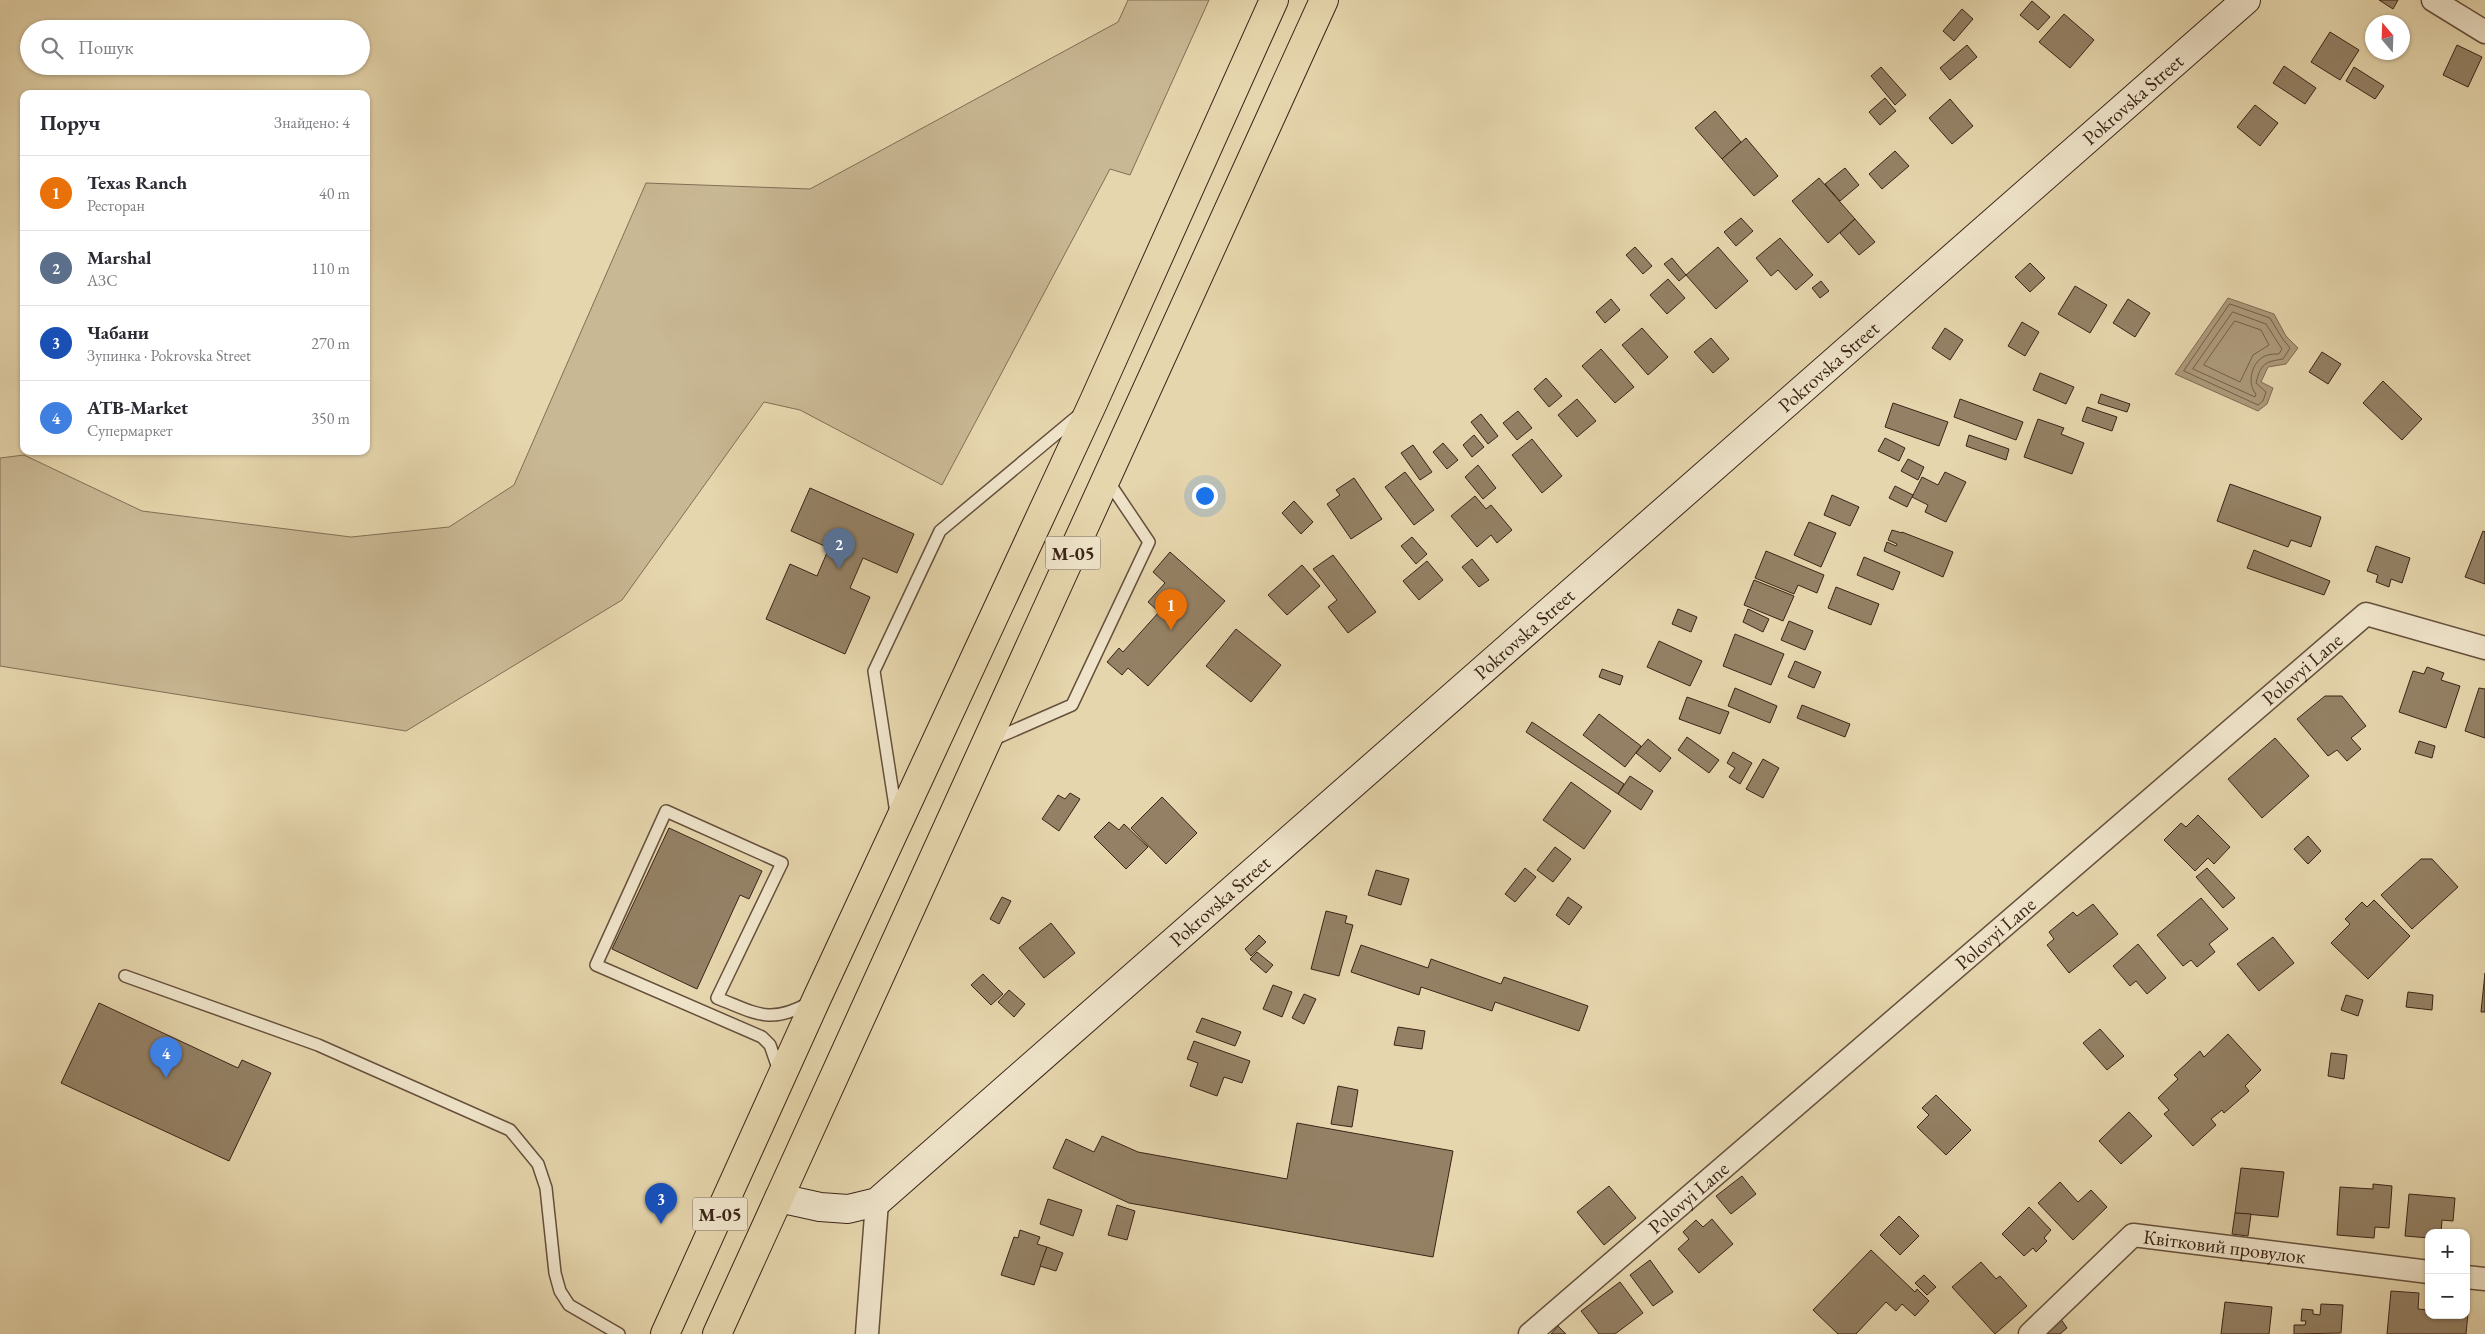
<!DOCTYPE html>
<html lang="uk">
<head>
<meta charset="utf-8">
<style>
  :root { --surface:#fff; --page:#f2f2f3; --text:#2b2b33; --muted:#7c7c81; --line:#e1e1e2; --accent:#8f2418 }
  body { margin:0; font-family:"EB Garamond",serif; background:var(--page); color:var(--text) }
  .controls { position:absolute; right:15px; bottom:15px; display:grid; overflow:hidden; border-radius:10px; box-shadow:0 1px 4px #0004 }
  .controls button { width:45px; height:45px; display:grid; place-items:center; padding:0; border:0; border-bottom:1px solid var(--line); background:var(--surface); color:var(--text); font:25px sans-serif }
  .compass { position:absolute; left:2365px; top:15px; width:45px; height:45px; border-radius:50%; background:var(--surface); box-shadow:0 1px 4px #0004; rotate:341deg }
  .you { position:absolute; left:1204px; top:495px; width:18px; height:18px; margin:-12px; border:4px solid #fff; border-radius:50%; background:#1a73e8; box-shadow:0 0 0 8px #1a73e833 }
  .badge { display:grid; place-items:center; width:32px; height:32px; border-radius:50%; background:var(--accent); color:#fff; font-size:16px; font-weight:700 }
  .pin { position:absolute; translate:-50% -41px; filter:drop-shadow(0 1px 2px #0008) }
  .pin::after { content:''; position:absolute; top:26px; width:18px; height:15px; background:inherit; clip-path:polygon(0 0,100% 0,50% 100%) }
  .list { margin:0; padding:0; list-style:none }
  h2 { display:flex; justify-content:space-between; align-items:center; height:65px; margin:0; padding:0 20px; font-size:21px }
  h2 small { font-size:16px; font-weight:400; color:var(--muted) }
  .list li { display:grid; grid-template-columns:32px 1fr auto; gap:15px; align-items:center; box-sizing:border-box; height:75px; padding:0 20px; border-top:1px solid var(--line) }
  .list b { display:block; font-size:19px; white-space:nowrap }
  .list p { margin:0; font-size:16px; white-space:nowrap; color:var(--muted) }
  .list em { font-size:16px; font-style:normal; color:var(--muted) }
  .icon { flex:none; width:28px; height:28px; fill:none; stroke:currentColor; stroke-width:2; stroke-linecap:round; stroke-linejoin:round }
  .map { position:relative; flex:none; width:2485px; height:1334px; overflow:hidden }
  .search { position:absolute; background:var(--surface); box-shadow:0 1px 4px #0004; left:20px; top:20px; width:350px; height:55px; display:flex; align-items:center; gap:12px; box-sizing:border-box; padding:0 18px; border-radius:28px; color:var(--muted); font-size:19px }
  .panel { position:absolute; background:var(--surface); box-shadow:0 1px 4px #0004; left:20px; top:90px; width:350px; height:365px; border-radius:10px }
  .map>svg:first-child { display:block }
  .green { fill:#c9b894; stroke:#826e56 }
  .water { fill:#ac997a; stroke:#7f6a52 }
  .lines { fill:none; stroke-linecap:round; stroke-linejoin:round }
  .shore { stroke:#745e48; stroke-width:1 }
  .building { fill:#948165; stroke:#3b2417 }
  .lane-casing { stroke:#66503c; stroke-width:14 }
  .street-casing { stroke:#66503c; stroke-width:25 }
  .secondary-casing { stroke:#3b2417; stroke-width:30 }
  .highway-casing { stroke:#3b2417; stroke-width:30 }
  .lane { stroke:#efe4ca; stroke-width:11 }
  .street { stroke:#efe4ca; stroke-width:22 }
  .secondary { stroke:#efe4ca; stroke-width:28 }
  .highway { stroke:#e6d6ad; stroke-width:28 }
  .labels { text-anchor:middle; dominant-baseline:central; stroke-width:5; stroke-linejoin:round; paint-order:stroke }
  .shield { fill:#efe4ca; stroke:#715e4d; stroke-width:1 }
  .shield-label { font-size:19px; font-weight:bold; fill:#3b2417 }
  .street-label { font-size:20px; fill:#3b2417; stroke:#efe4ca }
</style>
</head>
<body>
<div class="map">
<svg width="2485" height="1334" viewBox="0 0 2485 1334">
  <rect width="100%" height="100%" fill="#e6d6ad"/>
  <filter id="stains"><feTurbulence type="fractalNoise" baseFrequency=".004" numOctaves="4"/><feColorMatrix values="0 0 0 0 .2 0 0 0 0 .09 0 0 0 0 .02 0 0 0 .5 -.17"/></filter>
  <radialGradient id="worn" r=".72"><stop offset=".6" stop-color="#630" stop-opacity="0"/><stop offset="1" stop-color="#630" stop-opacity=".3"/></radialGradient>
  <path class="green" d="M1128,0H1209L1130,175L1110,169L942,485L800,410L764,402L622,600L406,731L0,666V458L24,455L142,511L351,537L449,527L514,485L646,183L810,189L1118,22Z"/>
  <path class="water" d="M2228,298L2274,314L2286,336L2298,348L2286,364L2268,367L2261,382L2273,388L2267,404L2258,411L2175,374Z"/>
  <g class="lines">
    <g class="shore">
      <path d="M2230,304L2270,318L2282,338L2290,348L2283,359C2265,362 2261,363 2256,383L2266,392L2263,401L2258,405L2184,371Z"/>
      <path d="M2233,312L2266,324L2282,349L2279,354C2274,354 2268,354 2263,357C2251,364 2247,384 2256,394L2255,397L2193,369Z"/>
      <path d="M2235,321L2261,330L2269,345L2253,355L2240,382L2204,365Z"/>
    </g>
  </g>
  <g class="building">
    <path d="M2379,0H2398L2393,9Z"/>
    <path d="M2032,1L2050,17L2038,30L2020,15Z"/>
    <path d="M1962,9L1973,19L1954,41L1943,31Z"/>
    <path d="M2064,14L2094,40L2070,68L2039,42Z"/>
    <path d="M2330,32L2359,50L2340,80L2311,62Z"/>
    <path d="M1967,45L1977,57L1950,80L1940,68Z"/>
    <path d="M2457,45L2482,57L2468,87L2443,75Z"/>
    <path d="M2284,66L2316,88L2305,104L2273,83Z"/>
    <path d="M1881,67L1906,95L1895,105L1871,76Z"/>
    <path d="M2354,67L2384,86L2375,99L2346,81Z"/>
    <path d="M1885,98L1896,111L1880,125L1869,112Z"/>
    <path d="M1950,99L1973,126L1952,144L1929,118Z"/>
    <path d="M2255,105L2278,123L2260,146L2237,127Z"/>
    <path d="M1715,111L1741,142L1722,159L1695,128Z"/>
    <path d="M1746,138L1778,176L1754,196L1722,159Z"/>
    <path d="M1895,151L1909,166L1882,189L1869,174Z"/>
    <path d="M1845,168L1859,185L1840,201L1825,184Z"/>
    <path d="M1819,178L1855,219L1828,243L1792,201Z"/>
    <path d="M1741,218L1753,231L1736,246L1724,232Z"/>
    <path d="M1855,219L1875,242L1859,255L1840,233Z"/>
    <path d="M1780,238L1813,275L1796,290L1778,270L1771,276L1756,258Z"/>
    <path d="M1635,247L1652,266L1643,274L1626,255Z"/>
    <path d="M1718,247L1748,281L1716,309L1686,275Z"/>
    <path d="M1672,258L1686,275L1679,281L1664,264Z"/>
    <path d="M2030,263L2045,278L2030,292L2015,277Z"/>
    <path d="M1668,279L1685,298L1667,314L1650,295Z"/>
    <path d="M1821,281L1829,291L1820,298L1812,288Z"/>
    <path d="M2075,286L2107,305L2090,333L2058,314Z"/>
    <path d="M1611,299L1620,310L1605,323L1596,312Z"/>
    <path d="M2128,299L2150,313L2135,337L2113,323Z"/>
    <path d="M2022,322L2039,332L2025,356L2008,346Z"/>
    <path d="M1642,328L1668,357L1648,375L1622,345Z"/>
    <path d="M1945,328L1963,340L1950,360L1932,348Z"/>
    <path d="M1711,338L1729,359L1713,373L1694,352Z"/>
    <path d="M1601,349L1634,387L1615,403L1582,366Z"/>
    <path d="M2322,352L2341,364L2328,384L2309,372Z"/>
    <path d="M2040,373L2074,387L2066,404L2033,390Z"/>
    <path d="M1546,378L1562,396L1549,407L1534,389Z"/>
    <path d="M2383,381L2422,419L2402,440L2363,403Z"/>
    <path d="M2101,394L2130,404L2127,412L2098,403Z"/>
    <path d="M1577,399L1596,421L1577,437L1558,415Z"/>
    <path d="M1960,399L2023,422L2016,440L1954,417Z"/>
    <path d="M1893,403L1948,422L1939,446L1885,427Z"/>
    <path d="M2087,407L2117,417L2112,431L2082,421Z"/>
    <path d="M1518,411L1532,428L1517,440L1503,423Z"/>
    <path d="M1481,414L1498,436L1488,444L1471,422Z"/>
    <path d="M2038,419L2064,428L2061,434L2084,443L2072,474L2024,457Z"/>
    <path d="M1474,435L1484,447L1472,457L1463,445Z"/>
    <path d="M1969,435L2009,449L2006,460L1966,446Z"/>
    <path d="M1885,438L1905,448L1899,461L1878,451Z"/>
    <path d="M1532,439L1562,476L1542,493L1512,455Z"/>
    <path d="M1443,443L1458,460L1447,469L1433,452Z"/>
    <path d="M1413,445L1432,472L1420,480L1401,453Z"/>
    <path d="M1908,459L1924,467L1918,480L1901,471Z"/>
    <path d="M1478,465L1496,488L1483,499L1465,477Z"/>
    <path d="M1405,472L1434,510L1414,525L1385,487Z"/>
    <path d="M1945,472L1966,482L1946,522L1925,512L1928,505L1912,497L1922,477L1938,485Z"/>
    <path d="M1354,478L1382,519L1351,539L1327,504L1340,495L1336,490Z"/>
    <path d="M2230,484L2321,517L2311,547L2291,540L2288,547L2217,521Z"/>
    <path d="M1895,486L1913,495L1907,507L1889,498Z"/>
    <path d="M810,488L914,534L897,573L863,558L850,588L870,597L845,654L766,619L790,564L817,576L829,548L791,531Z"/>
    <path d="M1832,495L1859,507L1850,526L1824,515Z"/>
    <path d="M1475,496L1486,509L1491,505L1512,530L1497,543L1491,535L1477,547L1451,516Z"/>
    <path d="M1294,501L1313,522L1301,534L1282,513Z"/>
    <path d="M1809,522L1836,533L1821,567L1794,555Z"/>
    <path d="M1892,530L1902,533V532L1953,552L1943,577L1884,551L1887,542L1896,546L1897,544L1888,540Z"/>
    <path d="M2483,531L2485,532V584L2465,577Z"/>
    <path d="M1412,537L1427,554L1416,564L1401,546Z"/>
    <path d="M2376,546L2410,558L2402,583L2391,579L2389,587L2376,582L2378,575L2367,571Z"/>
    <path d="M2254,550L2330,581L2324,595L2247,568Z"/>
    <path d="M1766,551L1824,575L1817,593L1798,585L1794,594L1755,578Z"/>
    <path d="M1170,552L1225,601L1148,686L1128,668L1122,675L1107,662L1119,648L1123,652L1159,612L1148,602L1165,583L1153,572Z"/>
    <path d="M1333,555L1376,612L1348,633L1328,607L1337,600L1313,569Z"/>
    <path d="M1864,557L1900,572L1893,590L1857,575Z"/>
    <path d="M1472,559L1489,580L1479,587L1462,567Z"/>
    <path d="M1427,561L1443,580L1419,600L1403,581Z"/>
    <path d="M1302,565L1320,586L1287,615L1268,595Z"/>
    <path d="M1754,580L1794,596L1783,621L1744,605Z"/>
    <path d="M1836,587L1879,604L1871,625L1828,608Z"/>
    <path d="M1678,609L1697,617L1691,632L1672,624Z"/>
    <path d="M1748,609L1769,619L1763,632L1743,622Z"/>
    <path d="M1789,621L1813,631L1805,650L1781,640Z"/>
    <path d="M1236,629L1281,665L1251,702L1206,666Z"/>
    <path d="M1735,634L1784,654L1771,685L1723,666Z"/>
    <path d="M1659,641L1702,661L1690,686L1647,667Z"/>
    <path d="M1795,661L1821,672L1814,688L1788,677Z"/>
    <path d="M2427,667L2444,673L2441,680L2460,686L2446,728L2399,712L2413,671L2424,674Z"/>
    <path d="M1602,669L1623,676L1620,685L1599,677Z"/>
    <path d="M1735,688L1777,706L1770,723L1728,706Z"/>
    <path d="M2479,688L2485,689V738L2465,731Z"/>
    <path d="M2325,696H2342L2366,726L2351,738L2361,749L2347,761L2337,750L2328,756L2297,719Z"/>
    <path d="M1687,697L1729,712L1720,734L1679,719Z"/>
    <path d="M1802,705L1850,724L1845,737L1797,718Z"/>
    <path d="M1599,714L1641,746L1625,767L1583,735Z"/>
    <path d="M1532,722L1624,784L1618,794L1526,732Z"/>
    <path d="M1687,737L1719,760L1709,773L1678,750Z"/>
    <path d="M2275,738L2309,776L2262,818L2228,779Z"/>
    <path d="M1648,739L1671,758L1660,772L1636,753Z"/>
    <path d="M2419,741L2435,746L2432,758L2415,753Z"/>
    <path d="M1733,752L1752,763L1740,784L1729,777L1735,768L1727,763Z"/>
    <path d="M1763,759L1779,768L1763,798L1746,789Z"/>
    <path d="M1630,776L1653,791L1641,810L1618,794Z"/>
    <path d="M1571,782L1611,811L1584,849L1543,820Z"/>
    <path d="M1070,793L1080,799L1059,831L1042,819L1058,795L1065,799Z"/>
    <path d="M1162,797L1197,833L1166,864L1131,828Z"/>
    <path d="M2198,815L2230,847L2214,864L2208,858L2195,871L2164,840L2181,823L2186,827Z"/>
    <path d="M1109,822L1119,830L1124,824L1148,847L1126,869L1094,837Z"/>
    <path d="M669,828L762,871L749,899L740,895L697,989L612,949Z"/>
    <path d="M2308,836L2321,851L2308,864L2294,849Z"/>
    <path d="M1555,847L1571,859L1553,882L1537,870Z"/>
    <path d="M2421,859H2432L2458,887L2412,929L2381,895Z"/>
    <path d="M1525,868L1536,877L1515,902L1505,894Z"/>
    <path d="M2207,868L2235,898L2223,908L2196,877Z"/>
    <path d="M1376,870L1409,879L1401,905L1368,895Z"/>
    <path d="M1002,897L1011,901L999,924L990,919Z"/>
    <path d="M1568,897L1582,907L1569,925L1556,915Z"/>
    <path d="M2201,898L2228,929L2209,944L2215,952L2197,967L2191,960L2183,966L2157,935Z"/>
    <path d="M2374,900L2410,936L2368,979L2331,943L2350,924L2345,919L2362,902L2367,907Z"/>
    <path d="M2093,904L2118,934L2069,973L2047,945L2054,939L2049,932L2073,912L2077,916Z"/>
    <path d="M1326,911L1347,916L1345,923L1353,925L1339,976L1311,969Z"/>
    <path d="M1051,923L1075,953L1044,978L1019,948Z"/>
    <path d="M1259,935L1266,942L1251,956L1245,949Z"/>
    <path d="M2273,937L2294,963L2259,991L2237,964Z"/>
    <path d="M2138,944L2166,978L2147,994L2136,981L2130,986L2113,966Z"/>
    <path d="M1361,945L1428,968L1431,959L1501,984L1504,977L1588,1006L1579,1031L1495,1002L1492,1011L1421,987L1419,995L1351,972Z"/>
    <path d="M1257,952L1273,965L1266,973L1250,959Z"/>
    <path d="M2485,973V1012H2481Z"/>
    <path d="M983,974L1003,994L991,1005L971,985Z"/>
    <path d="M1273,985L1292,992L1282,1017L1263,1009Z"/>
    <path d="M1009,990L1025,1004L1014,1017L998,1002Z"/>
    <path d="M2408,992L2433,995L2432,1010L2406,1007Z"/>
    <path d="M1304,994L1316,999L1304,1024L1292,1018Z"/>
    <path d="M2346,995L2363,1000L2358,1016L2341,1010Z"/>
    <path d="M99,1003L238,1068L242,1060L271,1073L229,1161L61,1083Z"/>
    <path d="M1202,1018L1241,1032L1235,1046L1196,1032Z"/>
    <path d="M1398,1027L1425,1031L1422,1049L1394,1045Z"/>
    <path d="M2100,1029L2124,1056L2107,1070L2083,1043Z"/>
    <path d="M2228,1034L2261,1070L2245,1086L2249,1091L2224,1113L2222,1110L2211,1119L2216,1125L2193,1146L2164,1114L2169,1110L2158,1098L2178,1079L2174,1075L2200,1051L2204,1057Z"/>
    <path d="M1194,1041L1250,1061L1242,1083L1224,1077L1217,1096L1190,1086L1198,1063L1187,1059Z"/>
    <path d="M2331,1053L2347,1055L2344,1079L2328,1076Z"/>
    <path d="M1338,1086L1358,1090L1352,1127L1331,1124Z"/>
    <path d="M1936,1095L1971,1130L1946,1155L1917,1127L1929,1115L1922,1108Z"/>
    <path d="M2129,1112L2152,1136L2121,1164L2099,1141Z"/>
    <path d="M1297,1123L1453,1151L1433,1257L1129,1203L1053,1168L1066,1139L1094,1152L1102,1136L1138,1152L1287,1179Z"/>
    <path d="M2241,1168L2284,1172L2278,1217L2235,1213Z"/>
    <path d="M1742,1176L1756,1194L1731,1214L1716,1196Z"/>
    <path d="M2060,1182L2078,1202L2091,1190L2107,1207L2073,1240L2038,1203Z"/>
    <path d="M2373,1184L2392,1186L2389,1228L2375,1227L2374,1238L2337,1235L2340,1187L2373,1189Z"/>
    <path d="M1609,1186L1636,1218L1604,1245L1577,1212Z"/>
    <path d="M2409,1194L2455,1198L2453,1221L2442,1220L2441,1233H2429V1238L2405,1236Z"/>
    <path d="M1048,1199L1082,1210L1073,1236L1040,1224Z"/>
    <path d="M1117,1205L1135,1211L1127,1240L1108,1235Z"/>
    <path d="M2029,1207L2051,1230L2044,1238L2047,1241L2036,1252L2033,1248L2024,1256L2002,1234Z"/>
    <path d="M2235,1213L2251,1214L2248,1236L2232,1234Z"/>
    <path d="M1899,1216L1919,1236L1900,1255L1880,1235Z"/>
    <path d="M1712,1219L1733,1244L1699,1273L1678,1249L1689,1239L1683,1232L1696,1220L1703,1227Z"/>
    <path d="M1020,1230L1040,1237L1037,1244L1047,1247L1034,1285L1001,1275L1014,1237L1018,1238Z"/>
    <path d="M1047,1247L1063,1253L1056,1271L1040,1266Z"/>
    <path d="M1871,1250L1915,1292L1917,1289L1929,1301L1915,1316L1902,1304L1896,1311L1886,1302L1856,1334H1838L1813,1310Z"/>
    <path d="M1650,1260L1673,1292L1653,1306L1630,1275Z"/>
    <path d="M1981,1262L1996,1279L2000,1276L2027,1306L1995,1334L1952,1287Z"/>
    <path d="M1924,1275L1936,1287L1927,1295L1915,1283Z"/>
    <path d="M1620,1282L1643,1313L1615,1334H1599L1581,1311Z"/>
    <path d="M2391,1291L2419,1293L2418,1309L2429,1310V1315H2466L2468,1313L2466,1334H2387Z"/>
    <path d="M2225,1302L2272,1307L2269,1334H2221Z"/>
    <path d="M2321,1304L2343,1305L2341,1333L2294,1334V1325H2305L2306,1321H2301L2302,1309L2313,1310V1314L2320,1315Z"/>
    <path d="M2060,1318L2067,1328L2060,1334H2045Z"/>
    <path d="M1558,1326L1566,1334H1551Z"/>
  </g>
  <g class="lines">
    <defs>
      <g id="lane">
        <path d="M992,740L1072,705L1149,542L1108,481"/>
        <path d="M896,813L874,671L940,531L1080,414"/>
        <path d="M125,976L318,1045L510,1130L538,1164L546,1188L555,1273L560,1291L569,1305L619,1334"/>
        <path d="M779,1071L770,1045L762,1037L596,965L666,811L782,863L717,998C756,1013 769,1025 809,1003"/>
      </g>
      <g id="street">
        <path d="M2433,0L2485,32"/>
        <path d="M2466,1277L2485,1279"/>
        <path d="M867,1334L877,1202"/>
        <path id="s1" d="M1530,1334L2366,614L2485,648"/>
        <path id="s2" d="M2030,1334L2133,1235L2429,1272"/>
      </g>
      <g id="secondary">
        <path id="s3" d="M779,1198L820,1207L848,1209L877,1202L2246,0"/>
      </g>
      <g id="highway">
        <path d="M665,1334L817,998L1093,403L1274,0"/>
        <path d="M717,1334L1324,0"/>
      </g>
    </defs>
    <use href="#lane" class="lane-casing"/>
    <use href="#street" class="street-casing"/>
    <use href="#secondary" class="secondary-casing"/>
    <use href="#highway" class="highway-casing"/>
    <use href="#lane" class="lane"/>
    <use href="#street" class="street"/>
    <use href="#secondary" class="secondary"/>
    <use href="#highway" class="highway"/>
  </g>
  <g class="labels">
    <g class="shield">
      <rect x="1045.5" y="536.5" width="55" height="33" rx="4"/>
      <rect x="692.5" y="1197.5" width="55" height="33" rx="4"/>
    </g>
    <g class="shield-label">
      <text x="1073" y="553">М-05</text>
      <text x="720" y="1214">М-05</text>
    </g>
    <g class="street-label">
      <text stroke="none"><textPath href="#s3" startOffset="1771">Pokrovska Street</textPath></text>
      <text stroke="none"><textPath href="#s3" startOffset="1366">Pokrovska Street</textPath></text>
      <text stroke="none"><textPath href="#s3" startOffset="961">Pokrovska Street</textPath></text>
      <text stroke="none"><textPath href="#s1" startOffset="1019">Polovyi Lane</textPath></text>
      <text stroke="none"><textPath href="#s3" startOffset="556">Pokrovska Street</textPath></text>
      <text stroke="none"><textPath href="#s1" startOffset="614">Polovyi Lane</textPath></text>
      <text stroke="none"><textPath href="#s1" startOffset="209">Polovyi Lane</textPath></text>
      <text stroke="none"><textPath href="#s2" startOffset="235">Квітковий провулок</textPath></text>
    </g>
  </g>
  <rect width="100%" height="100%" filter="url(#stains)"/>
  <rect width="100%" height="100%" fill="url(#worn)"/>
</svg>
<div class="controls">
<button>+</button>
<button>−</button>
</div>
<svg class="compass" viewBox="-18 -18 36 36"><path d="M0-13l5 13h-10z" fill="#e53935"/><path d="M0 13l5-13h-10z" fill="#7c7c81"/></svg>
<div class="you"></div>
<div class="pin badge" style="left:1171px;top:630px;background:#e8710a">1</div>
<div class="pin badge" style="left:839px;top:569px;background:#5c6f8a">2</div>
<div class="pin badge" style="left:661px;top:1224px;background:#1a4fb4">3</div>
<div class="pin badge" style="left:166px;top:1078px;background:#3f7fe0">4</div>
<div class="search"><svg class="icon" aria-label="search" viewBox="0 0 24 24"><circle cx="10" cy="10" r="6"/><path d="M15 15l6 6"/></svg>Пошук</div>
<section class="panel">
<h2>Поруч<small>Знайдено: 4</small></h2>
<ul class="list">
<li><span class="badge" style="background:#e8710a">1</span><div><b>Texas Ranch</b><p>Ресторан</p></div><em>40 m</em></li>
<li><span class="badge" style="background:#5c6f8a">2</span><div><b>Marshal</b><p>АЗС</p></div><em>110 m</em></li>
<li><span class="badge" style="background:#1a4fb4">3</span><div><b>Чабани</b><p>Зупинка · Pokrovska Street</p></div><em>270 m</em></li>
<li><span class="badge" style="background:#3f7fe0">4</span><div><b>ATB-Market</b><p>Супермаркет</p></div><em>350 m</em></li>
</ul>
</section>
</div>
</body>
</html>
